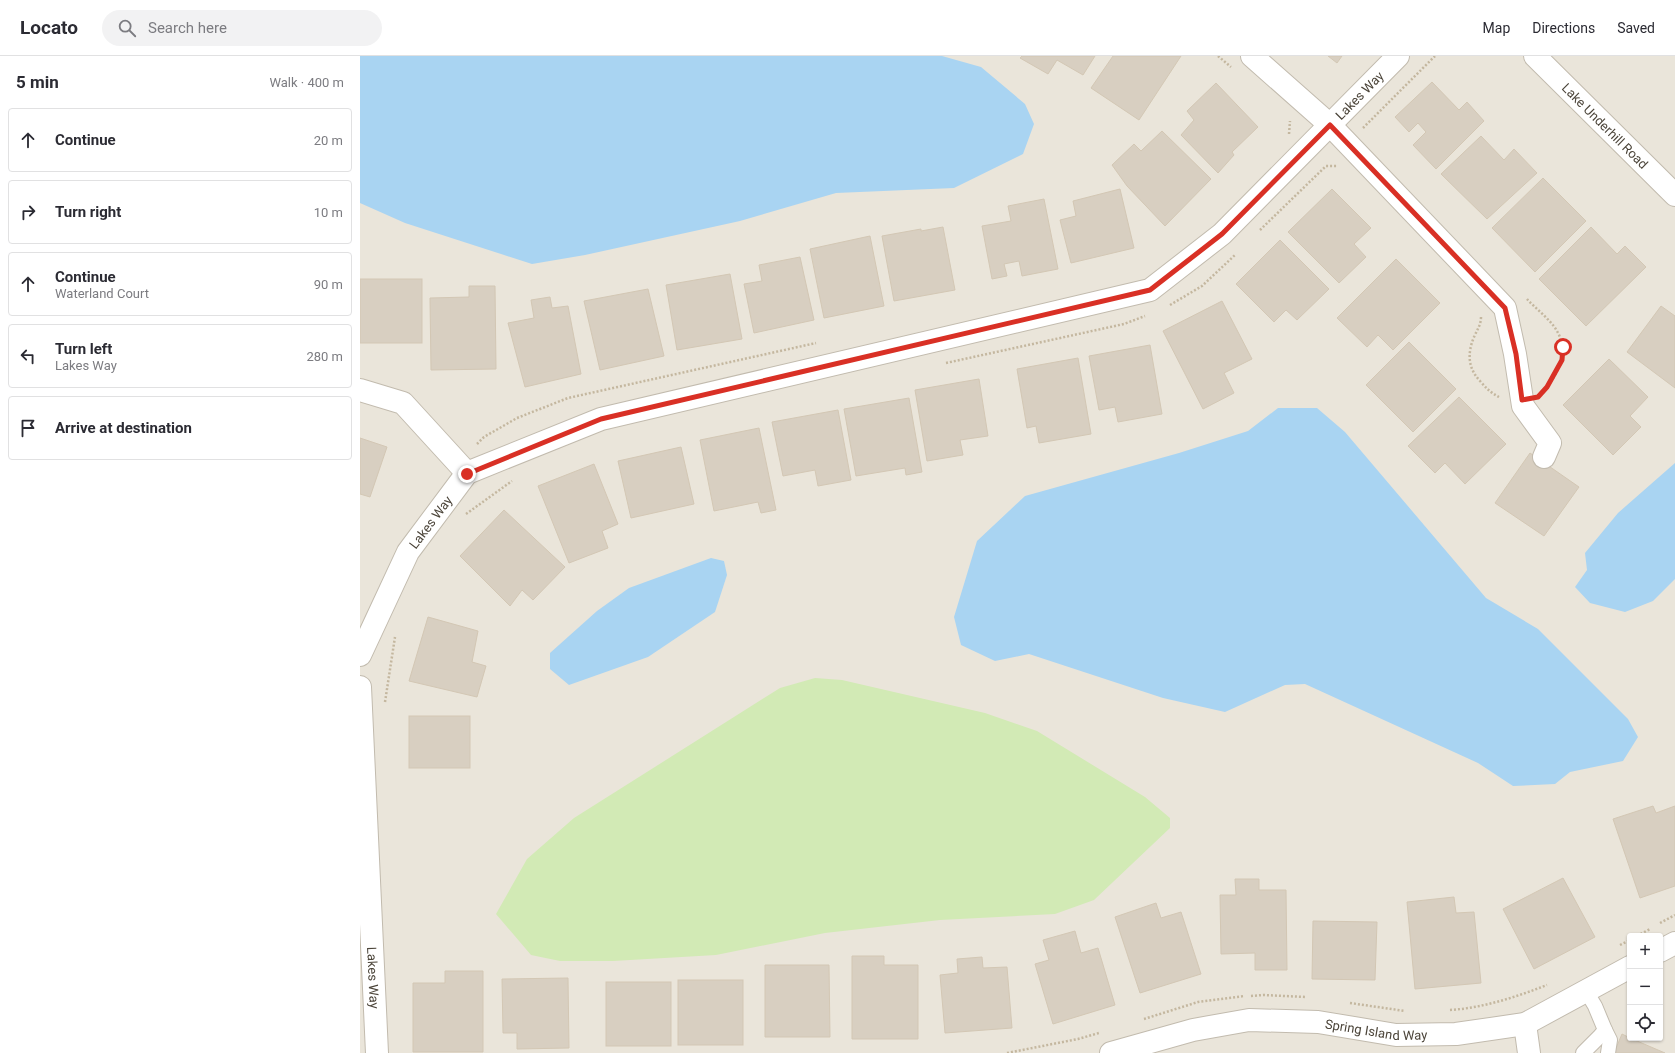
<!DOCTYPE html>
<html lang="en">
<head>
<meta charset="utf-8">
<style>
  :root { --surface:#fff; --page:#f2f2f3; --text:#2b2b33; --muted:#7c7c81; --line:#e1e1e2 }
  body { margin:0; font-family:Roboto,sans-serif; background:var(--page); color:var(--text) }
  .controls { position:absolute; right:12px; bottom:12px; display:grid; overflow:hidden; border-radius:4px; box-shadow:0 1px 3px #0004 }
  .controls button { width:36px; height:36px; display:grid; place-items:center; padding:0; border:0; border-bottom:1px solid var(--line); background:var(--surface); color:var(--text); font:20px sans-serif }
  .stop { position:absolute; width:12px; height:12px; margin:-9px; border:3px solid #d93025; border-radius:50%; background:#fff }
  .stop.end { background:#d93025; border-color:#fff; box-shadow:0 1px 4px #0008 }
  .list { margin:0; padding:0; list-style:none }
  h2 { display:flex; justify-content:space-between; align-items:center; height:52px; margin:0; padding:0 16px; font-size:17px }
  h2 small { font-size:13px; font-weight:400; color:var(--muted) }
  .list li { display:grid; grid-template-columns:26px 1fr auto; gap:12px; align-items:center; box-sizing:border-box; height:64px; margin:0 8px 8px; padding:0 8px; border:1px solid var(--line); border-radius:4px }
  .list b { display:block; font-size:15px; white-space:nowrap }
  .list p { margin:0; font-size:13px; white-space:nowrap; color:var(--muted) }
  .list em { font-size:13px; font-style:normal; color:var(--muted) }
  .icon { flex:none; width:22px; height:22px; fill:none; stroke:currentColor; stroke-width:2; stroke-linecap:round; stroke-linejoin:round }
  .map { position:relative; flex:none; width:1315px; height:997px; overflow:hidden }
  header { display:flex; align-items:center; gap:24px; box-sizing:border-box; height:56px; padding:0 20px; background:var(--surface); border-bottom:1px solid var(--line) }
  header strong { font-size:19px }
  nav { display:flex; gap:22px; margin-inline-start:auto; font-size:14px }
  .search { width:280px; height:36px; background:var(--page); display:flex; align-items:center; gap:10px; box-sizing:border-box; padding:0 14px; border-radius:22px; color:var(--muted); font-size:15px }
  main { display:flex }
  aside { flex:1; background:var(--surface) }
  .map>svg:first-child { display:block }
  .residential { fill:#eae5da; fill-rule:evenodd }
  .green { fill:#d2eab5 }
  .water { fill:#a9d4f2 }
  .building { fill:#d8cfc1; stroke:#d3c7b4 }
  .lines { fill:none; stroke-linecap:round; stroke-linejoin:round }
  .service-casing { stroke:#c2bbae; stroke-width:16 }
  .minor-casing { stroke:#c2bbae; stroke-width:24 }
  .tertiary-casing { stroke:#c2bbae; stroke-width:24 }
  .path { stroke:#c4b79f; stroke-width:2.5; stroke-dasharray:2 2; stroke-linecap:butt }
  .service { stroke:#fff; stroke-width:14 }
  .minor { stroke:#fff; stroke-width:22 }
  .tertiary { stroke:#fff; stroke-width:22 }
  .route { stroke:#d93025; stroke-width:5 }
  .labels { text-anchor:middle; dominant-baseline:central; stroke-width:3.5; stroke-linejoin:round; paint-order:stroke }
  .street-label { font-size:13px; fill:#4b4439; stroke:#fff }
</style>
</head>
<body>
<header>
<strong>Locato</strong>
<div class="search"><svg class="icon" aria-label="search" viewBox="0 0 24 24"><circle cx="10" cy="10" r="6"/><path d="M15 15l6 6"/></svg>Search here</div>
<nav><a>Map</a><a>Directions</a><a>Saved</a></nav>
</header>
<main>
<aside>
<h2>5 min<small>Walk · 400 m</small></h2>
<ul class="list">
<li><svg class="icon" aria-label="ahead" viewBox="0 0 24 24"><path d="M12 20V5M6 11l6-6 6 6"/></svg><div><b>Continue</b></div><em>20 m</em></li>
<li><svg class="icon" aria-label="right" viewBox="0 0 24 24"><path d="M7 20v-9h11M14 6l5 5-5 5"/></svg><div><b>Turn right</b></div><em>10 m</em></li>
<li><svg class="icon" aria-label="ahead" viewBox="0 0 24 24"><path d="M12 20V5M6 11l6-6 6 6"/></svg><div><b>Continue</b><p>Waterland Court</p></div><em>90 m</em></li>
<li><svg class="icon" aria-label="left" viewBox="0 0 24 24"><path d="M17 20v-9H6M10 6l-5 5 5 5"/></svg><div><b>Turn left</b><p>Lakes Way</p></div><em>280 m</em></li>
<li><svg class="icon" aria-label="arrive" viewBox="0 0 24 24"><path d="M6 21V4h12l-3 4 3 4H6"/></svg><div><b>Arrive at destination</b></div></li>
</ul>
</aside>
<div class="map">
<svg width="1315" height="997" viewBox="0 0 1315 997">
  <rect width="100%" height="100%" fill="#f6f3ec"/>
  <path class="residential" d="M0,0H1315V997H0ZM1270,880H1300V982H1270Z"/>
  <path class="green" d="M455,622L482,624L625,657L677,675L785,741L810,762V772L734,844L695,858L580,864L465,877L356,899L253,905H200L171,899L136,858L167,803L214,762L420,632Z"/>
  <g class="water">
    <path d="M0,0H582L621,11L665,48L674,68L663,98L594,132L476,137L380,165L225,199L172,208L45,167L0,147Z"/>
    <path d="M918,352H957L985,376L1126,542L1178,573L1268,663L1278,681L1263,705L1210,716L1195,728L1153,730L1118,707L945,628L925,629L865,656L803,642L669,598L635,605L601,589L594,561L617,485L665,440L819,397L888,375Z"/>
    <path d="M1315,407V523L1293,545L1265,556L1230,547L1215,531L1227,514L1225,497L1258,457Z"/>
    <path d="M351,502L364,505L367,519L355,556L288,601L209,629L190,613V597L237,555L269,532Z"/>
  </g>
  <g class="building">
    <path d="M662,0H735L723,19L697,4L688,18L660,2Z"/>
    <path d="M753,0H821L779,64L731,32Z"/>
    <path d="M968,0H982L977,7Z"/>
    <path d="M1072,26L1099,54L1107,46L1124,65L1076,113L1053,89L1066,76L1058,67L1049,76L1035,61Z"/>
    <path d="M856,27L898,71L872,96L874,99L858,117L821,79L834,64L827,55Z"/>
    <path d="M802,75L851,123L805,170L767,130L752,109L774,88L781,95Z"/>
    <path d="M1121,80L1144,104L1154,93L1177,117L1127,163L1081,118Z"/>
    <path d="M1183,122L1226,165L1175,216L1132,172Z"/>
    <path d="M760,133L774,192L711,207L700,164L716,160L713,145Z"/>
    <path d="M972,133L1011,172L994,188L1006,201L979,227L928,176Z"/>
    <path d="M684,143L698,213L662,220L659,205L644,208L647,220L632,223L622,170L651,165L648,150Z"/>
    <path d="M583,171L595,234L534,245L522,180L561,173V175Z"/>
    <path d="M1231,171L1257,198L1265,190L1286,211L1226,270L1179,223Z"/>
    <path d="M510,180L524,250L464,262L450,193Z"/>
    <path d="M920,184L969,233L937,264L926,254L914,266L876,228Z"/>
    <path d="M440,201L454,264L394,277L384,228L402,225L399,209Z"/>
    <path d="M1036,203L1080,247L1033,294L1018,279L1007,291L977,262Z"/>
    <path d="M370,218L382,283L317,294L306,229Z"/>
    <rect x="0" y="223" width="62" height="64"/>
    <path d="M109,230H135L136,313L71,314L70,242L109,241Z"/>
    <path d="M288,233L304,300L240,314L224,245Z"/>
    <path d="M190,241L192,252L208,250L221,318L165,331L148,267L174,262L171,244Z"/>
    <path d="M862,245L892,303L864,317L874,337L843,353L803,275Z"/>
    <path d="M1301,250L1315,260V332L1267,296Z"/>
    <path d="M1049,286L1096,333L1053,376L1006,329Z"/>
    <path d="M790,289L802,358L758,366L755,351L739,354L729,300Z"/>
    <path d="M718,302L731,378L679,387L676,370L667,372L657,313Z"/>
    <path d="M1249,303L1288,341L1270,360L1281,371L1253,399L1203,349Z"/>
    <path d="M619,323L628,380L600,384L603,399L567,405L555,334Z"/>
    <path d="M1099,341L1146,388L1105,428L1085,407L1075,417L1048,390Z"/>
    <path d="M549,342L562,416L546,419L545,412L496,420L484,353Z"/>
    <path d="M478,354L491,424L458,430L455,414L423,420L412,366Z"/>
    <path d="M399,372L416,454L401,457L398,446L354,455L340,384Z"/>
    <path d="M0,382L27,391L10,441L0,438Z"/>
    <path d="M321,391L334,448L271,462L258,405Z"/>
    <path d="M1170,397L1219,431L1184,480L1135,447Z"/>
    <path d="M234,408L258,468L242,475L248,492L209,507L178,430Z"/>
    <path d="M144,454L205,511L173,544L162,534L150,550L100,500Z"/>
    <path d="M68,561L118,575L112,606L126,610L117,641L49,625Z"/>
    <rect x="49" y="660" width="61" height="52"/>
    <path d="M1293,750L1296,757L1315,750V830L1280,842L1253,763Z"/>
    <path d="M1203,822L1235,881L1174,913L1143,853Z"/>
    <path d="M875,823H899V834H926L927,914H895V897L861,898L860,839H876Z"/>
    <path d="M1094,841L1096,857L1114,856L1121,927L1055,933L1047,846Z"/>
    <path d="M796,847L801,862L821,856L841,918L780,937L755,861Z"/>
    <path d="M953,865L1017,866L1015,924L952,923Z"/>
    <path d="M715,875L721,897L738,892L755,949L693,968L675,908L689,904L683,884Z"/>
    <path d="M492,900H524V909H558V983H492Z"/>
    <path d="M622,901L623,912L647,911L652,972L585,977L580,919L598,917L597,903Z"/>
    <path d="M405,909H469L470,981H405Z"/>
    <path d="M85,915H123V996H53V927H85Z"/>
    <path d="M208,922L209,992L157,993V977H143L142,923Z"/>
    <rect x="318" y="924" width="65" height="65"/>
    <rect x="246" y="926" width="65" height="64"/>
    <path d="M1262,978L1270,982L1305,997H1254Z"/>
  </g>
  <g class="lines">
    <defs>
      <g id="service">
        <path d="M1245,974L1250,984L1248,997"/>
        <path d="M1223,997L1239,981L1245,974L1235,950L1226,935"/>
      </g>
      <g id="minor">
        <path d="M892,0L970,69L1145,252L1155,298L1163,350L1190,387L1184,401"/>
        <path d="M0,334L43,347L107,417"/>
        <path id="s1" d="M0,599L48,496L107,417L241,363L790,234L862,178L1038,0"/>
        <path id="s2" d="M0,631L17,997"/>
        <path d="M1300,895L1315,887"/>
        <path d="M1165,968L1169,997"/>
        <path id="s3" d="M751,997L833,974L889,964L958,966L1036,979L1096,978L1165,968L1270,911"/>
      </g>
      <g id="tertiary">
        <path id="s4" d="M1175,0L1315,139"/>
      </g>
    </defs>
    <use href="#service" class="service-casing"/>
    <use href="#minor" class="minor-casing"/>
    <use href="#tertiary" class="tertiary-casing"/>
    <g class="path">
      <path d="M858,0L871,11"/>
      <path d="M1003,72L1075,0"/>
      <path d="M929,78L930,65"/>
      <path d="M900,174L966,110H977"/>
      <path d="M1167,243C1176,253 1190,263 1197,275C1209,295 1198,320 1183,335"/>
      <path d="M810,249L842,230L875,199"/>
      <path d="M1121,261C1121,269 1117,274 1114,281C1107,298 1108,312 1120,325C1126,332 1131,337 1139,341"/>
      <path d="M586,307L764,268L785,260"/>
      <path d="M117,388L124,381L157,362L208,342L456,287"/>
      <path d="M106,458L152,425"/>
      <path d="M25,646L35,581"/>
      <path d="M1300,867L1315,859"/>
      <path d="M1277,880L1290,873"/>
      <path d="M1260,889L1270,884"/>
      <path d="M891,940L903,939L946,941"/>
      <path d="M990,947L1045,955"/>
      <path d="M1090,954C1123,952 1156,941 1187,929"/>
      <path d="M784,963L838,946L884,940"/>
      <path d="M647,997L718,983L739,977"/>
    </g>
    <use href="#service" class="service"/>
    <use href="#minor" class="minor"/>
    <use href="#tertiary" class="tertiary"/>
  </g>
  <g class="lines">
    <path class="route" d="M107,418L241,363L790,234L862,178L970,69L1145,252L1156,298L1162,344L1178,341L1187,331L1202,304L1203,291"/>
  </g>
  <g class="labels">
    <g class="street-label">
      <text stroke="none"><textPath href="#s1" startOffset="1207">Lakes Way</textPath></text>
      <text stroke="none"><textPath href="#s4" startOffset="99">Lake Underhill Road</textPath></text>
      <text stroke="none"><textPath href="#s1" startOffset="151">Lakes Way</textPath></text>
      <text stroke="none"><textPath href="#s2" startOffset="291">Lakes Way</textPath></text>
      <text stroke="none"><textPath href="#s3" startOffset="270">Spring Island Way</textPath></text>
    </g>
  </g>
</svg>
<div class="controls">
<button>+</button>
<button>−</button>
<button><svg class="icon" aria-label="locate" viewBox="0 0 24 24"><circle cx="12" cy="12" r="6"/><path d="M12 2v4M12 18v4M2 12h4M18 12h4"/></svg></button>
</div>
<div class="stop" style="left:1203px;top:291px"></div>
<div class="stop end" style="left:107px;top:418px"></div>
</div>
</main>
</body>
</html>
